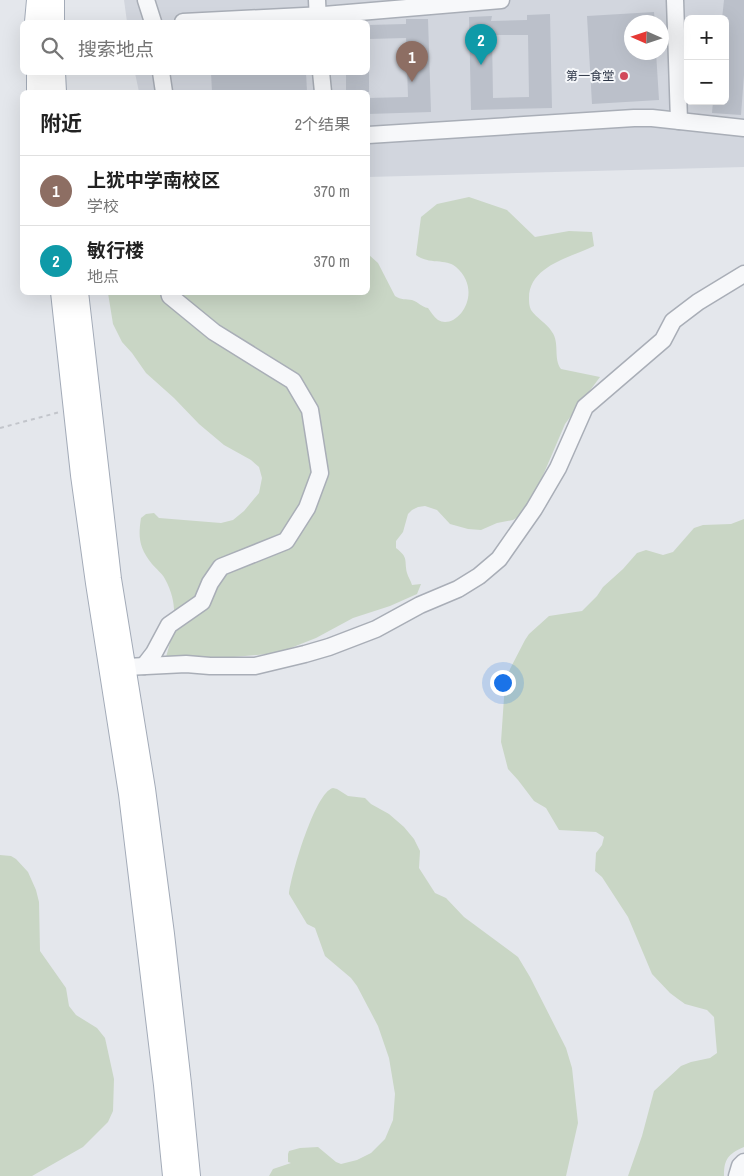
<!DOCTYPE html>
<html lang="zh">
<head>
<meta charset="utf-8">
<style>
  :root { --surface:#fff; --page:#f6f6f6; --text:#222; --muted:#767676; --line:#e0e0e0; --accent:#111827 }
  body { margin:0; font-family:"Archivo Narrow","Noto Sans SC",sans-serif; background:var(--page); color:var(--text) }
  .controls { position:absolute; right:15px; top:15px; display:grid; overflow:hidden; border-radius:8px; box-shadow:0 5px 20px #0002 }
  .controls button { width:45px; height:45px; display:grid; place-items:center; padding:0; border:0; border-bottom:1px solid var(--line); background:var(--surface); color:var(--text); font:25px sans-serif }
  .compass { position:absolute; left:624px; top:15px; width:45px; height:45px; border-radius:50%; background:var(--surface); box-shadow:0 5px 20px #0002; rotate:273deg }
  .you { position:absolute; left:502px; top:682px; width:18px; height:18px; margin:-12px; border:4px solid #fff; border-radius:50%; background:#1a73e8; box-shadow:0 0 0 8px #1a73e833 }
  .badge { display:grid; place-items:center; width:32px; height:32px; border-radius:50%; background:var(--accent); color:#fff; font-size:16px; font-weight:700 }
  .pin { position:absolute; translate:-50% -41px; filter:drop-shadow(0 1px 2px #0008) }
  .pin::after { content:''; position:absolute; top:26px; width:18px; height:15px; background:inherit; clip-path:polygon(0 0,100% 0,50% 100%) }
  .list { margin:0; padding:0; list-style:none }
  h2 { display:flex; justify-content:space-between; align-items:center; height:65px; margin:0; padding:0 20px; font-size:21px }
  h2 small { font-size:16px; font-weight:400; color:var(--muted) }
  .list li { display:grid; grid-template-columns:32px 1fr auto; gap:15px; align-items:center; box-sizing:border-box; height:70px; padding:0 20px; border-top:1px solid var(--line) }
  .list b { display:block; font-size:19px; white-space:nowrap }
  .list p { margin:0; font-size:16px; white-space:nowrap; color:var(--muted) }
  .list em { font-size:16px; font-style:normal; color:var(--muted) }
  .icon { flex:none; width:28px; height:28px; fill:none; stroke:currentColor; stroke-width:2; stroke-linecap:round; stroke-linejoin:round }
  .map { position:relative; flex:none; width:744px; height:1176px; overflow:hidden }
  .search { position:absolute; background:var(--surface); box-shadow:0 5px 20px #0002; left:20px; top:20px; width:350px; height:55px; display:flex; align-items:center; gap:12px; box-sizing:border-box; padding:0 18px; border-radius:8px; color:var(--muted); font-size:19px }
  .panel { position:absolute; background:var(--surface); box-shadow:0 5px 20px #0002; left:20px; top:90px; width:350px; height:205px; border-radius:8px }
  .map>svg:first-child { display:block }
  .built { fill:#d2d6de; fill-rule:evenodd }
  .green { fill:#c9d6c5 }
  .building { fill:#bbc0ca; fill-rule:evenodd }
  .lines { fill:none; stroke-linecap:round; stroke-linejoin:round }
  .minor-casing { stroke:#a9aeb7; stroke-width:19 }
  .major-casing { stroke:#a3abb8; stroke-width:22 }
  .path { stroke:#c2c5cb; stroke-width:2; stroke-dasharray:4 4; stroke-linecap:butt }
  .minor { stroke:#f7f8fa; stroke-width:16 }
  .major { stroke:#fff; stroke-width:20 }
  .poi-dot { fill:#d1495b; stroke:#f4f6f9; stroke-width:2 }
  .labels { text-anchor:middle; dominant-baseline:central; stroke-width:4; stroke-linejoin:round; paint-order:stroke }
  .poi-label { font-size:12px; fill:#2b3445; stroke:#f4f6f9; text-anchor:end }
</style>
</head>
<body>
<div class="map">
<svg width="744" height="1176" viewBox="0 0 744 1176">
  <rect width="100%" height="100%" fill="#e4e7ec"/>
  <path class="built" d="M124,0H744V167L368,177V92H139L135,73L368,72V22H127ZM688,19H725V101H688ZM632,22H662V52H632Z"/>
  <g class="green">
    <path d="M469,197L507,210L535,237L569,231L592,232L594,246C571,257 529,266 529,298C529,302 529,306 531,310C536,318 547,323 552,332C560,343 553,358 561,369L600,377L565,424L535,494L524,512L518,517L513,520L497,523L481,530L468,529L450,524L437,510L425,506L418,507L412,510L408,514L403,532L396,541V548C409,558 404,560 407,573C408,577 411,581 412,585L421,584L417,594L390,606L353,618L316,638L278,653L223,658L166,657C174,630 180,606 165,579C162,573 156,569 152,564C139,548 138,537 141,518L146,514L154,513L159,518L221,523L233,520L244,511L259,493L262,478L259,467L251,460L224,445L199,424L174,398L146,373L132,353L122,342L113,324L108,293L368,292V254L378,263L395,296C401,300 406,299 412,300C419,302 421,307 428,308C431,312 434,317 438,320C457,331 485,292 456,267C446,258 429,265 416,255L421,217L437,204Z"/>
    <path d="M744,519V1147C728,1154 724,1159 724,1176H628L642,1136L654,1091L681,1066L691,1062L710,1058L717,1053L714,1017L707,1010L685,1004L678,999L670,993L652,974L628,917L602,877L595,871L596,853L602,845L604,837L596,832L559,830L546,808L534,801L518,780L508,769L501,742L505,683L510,669L525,640L529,634L549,616L582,611L597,596L603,587L623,569L637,553L646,550L663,555L673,552L694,528L703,525L731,524Z"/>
    <path d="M333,788L337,789L348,796L365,798L371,804L389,814L404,827L414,839L420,851L419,868L435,893L446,898L464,917L518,957L530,977L566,1048L572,1068L578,1123L566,1176H269L273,1169L291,1163L288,1162V1154L289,1151L300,1148L318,1147L336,1162L341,1164L357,1160L371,1153L385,1139L393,1120L395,1094L389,1058L378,1026L357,986L351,978L325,956L315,928L307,924L289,894C291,875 315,792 333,788Z"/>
    <path d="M0,855L11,856L16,859L28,872L36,890L39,902L40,951L66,988L69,1006L76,1015L97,1028L105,1038L114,1079L113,1111L108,1122L83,1147L32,1176H0Z"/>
  </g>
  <g class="building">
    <path d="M724,0H744V75L741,115L712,113L713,101H725V19H722Z"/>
    <path d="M654,12L655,22H632V52H656L659,100L592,104L587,16Z"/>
    <path d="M550,14L552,108L471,110L469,17L492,16L491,21L527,20V15ZM492,35H528L529,97L493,98Z"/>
    <path d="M406,19H428L431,112L368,114V98L408,97L406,38L368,39V25L406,24Z"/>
    <path d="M211,72H306L307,92H212Z"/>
    <rect x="346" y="72" width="23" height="20"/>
  </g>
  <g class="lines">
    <defs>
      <g id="minor">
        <path d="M146,0L153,22"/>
        <path d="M317,0L318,22"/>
        <path d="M675,0L679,121"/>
        <path d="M183,22L324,15L501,0"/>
        <path d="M161,72L164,92"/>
        <path d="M321,72L323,92"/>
        <path d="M368,135L634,118H652L744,128"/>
        <path d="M144,666L154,653L169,625L202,602L210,583L221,567L286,541L307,508L320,473L310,410L293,381L214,332L170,296L169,292"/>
        <path d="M126,667L186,664L210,666H255L305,654L329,647L376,629L420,605L458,589L479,576L499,559L534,509L558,468L585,407L663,340L673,321L698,302L744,274"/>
        <path d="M737,1176L740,1166L744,1162"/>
      </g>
      <g id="major">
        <path d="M35,22L37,0"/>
        <path d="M54,22V0"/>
        <path d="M37,72V92"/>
        <path d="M55,72L56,92"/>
        <path d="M61,292L81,475L96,583L129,794L164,1085L173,1176"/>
        <path d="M78,292L111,579L145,789L164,934L181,1084L190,1176"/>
      </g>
    </defs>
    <use href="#minor" class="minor-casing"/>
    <use href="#major" class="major-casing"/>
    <path class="path" d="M0,428L60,412"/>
    <use href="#minor" class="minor"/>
    <use href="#major" class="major"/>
  </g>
  <circle class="poi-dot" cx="624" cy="76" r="5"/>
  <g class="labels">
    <g class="poi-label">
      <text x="614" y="76">第一食堂</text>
    </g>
  </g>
</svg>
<div class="controls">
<button>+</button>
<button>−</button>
</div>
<svg class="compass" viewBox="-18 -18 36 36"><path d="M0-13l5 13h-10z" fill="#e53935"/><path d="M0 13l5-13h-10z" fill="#767676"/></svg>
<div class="you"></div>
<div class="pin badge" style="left:412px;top:82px;background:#8d6e63">1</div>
<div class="pin badge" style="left:481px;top:65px;background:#0f9aa8">2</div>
<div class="search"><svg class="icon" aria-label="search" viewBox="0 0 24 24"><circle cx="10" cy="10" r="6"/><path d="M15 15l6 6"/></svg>搜索地点</div>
<section class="panel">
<h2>附近<small>2个结果</small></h2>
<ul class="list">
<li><span class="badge" style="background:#8d6e63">1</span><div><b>上犹中学南校区</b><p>学校</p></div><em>370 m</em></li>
<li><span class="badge" style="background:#0f9aa8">2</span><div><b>敏行楼</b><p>地点</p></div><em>370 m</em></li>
</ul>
</section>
</div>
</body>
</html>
